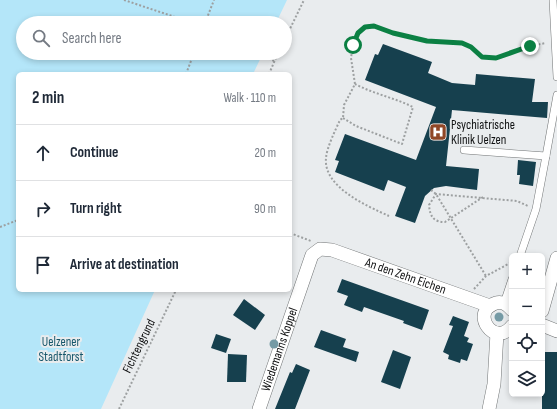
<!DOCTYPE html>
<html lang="en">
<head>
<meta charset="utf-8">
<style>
  :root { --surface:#fff; --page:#f6f6f7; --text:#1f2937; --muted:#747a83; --line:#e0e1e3 }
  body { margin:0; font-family:"Sofia Sans Condensed",sans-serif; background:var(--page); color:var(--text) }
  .controls { position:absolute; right:12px; bottom:12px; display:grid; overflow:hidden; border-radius:6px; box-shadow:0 2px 6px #0003 }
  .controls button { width:36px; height:36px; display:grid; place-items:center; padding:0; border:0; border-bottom:1px solid var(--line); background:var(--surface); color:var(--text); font:20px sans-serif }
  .stop { position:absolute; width:12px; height:12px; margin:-9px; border:3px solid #0b8043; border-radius:50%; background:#fff }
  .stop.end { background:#0b8043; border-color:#fff; box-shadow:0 1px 4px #0008 }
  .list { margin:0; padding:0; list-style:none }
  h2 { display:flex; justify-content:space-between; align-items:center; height:52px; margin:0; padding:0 16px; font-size:17px }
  h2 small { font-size:13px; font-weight:400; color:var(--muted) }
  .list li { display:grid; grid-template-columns:26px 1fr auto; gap:12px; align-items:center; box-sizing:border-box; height:56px; padding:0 16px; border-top:1px solid var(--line) }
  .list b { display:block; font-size:15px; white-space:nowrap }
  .list em { font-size:13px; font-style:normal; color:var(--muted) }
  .icon { flex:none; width:22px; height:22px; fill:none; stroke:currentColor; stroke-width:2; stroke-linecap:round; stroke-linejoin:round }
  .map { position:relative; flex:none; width:557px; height:409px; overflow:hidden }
  .search { position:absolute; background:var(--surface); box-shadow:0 2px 6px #0003; left:16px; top:16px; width:276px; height:44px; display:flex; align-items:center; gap:10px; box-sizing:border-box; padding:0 14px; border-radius:22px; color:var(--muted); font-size:15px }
  .panel { position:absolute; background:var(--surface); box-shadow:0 2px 6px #0003; left:16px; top:72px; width:276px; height:220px; border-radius:6px }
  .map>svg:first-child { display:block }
  .green { fill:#b4e6f9 }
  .building { fill:#16404e }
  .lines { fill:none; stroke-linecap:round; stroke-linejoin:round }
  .lane-casing { stroke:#717475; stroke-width:8 }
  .street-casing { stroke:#717475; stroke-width:14 }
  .path { stroke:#9da0a1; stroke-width:2; stroke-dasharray:2 2; stroke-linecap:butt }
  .lane { stroke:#fff; stroke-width:7 }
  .street { stroke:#fff; stroke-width:13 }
  .tree { fill:#759aa5 }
  .route { stroke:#0b8043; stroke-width:5 }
  .labels { text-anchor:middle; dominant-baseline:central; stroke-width:4; stroke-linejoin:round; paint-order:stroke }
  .poi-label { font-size:13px; fill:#101112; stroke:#e9ecee; text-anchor:start }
  .street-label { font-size:13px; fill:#101112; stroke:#e9ecee }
  .park-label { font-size:13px; fill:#16566a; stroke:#e9ecee }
</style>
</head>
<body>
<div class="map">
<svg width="557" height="409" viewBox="0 0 557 409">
  <rect width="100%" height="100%" fill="#e9ecee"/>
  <path class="green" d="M0,0H287L276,23H23V53H263L253,74H18V290H155L101,409H0Z"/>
  <g class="building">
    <path d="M383,44L432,62L428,73L452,83L475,85L476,74L535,79L532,102H548L547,118L452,110L446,166L479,169L477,190L446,186L434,188L425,196L415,223L395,216L406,187L388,180L384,191L335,172L339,161L335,160L345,134L416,160L436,107L365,80L375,54L378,55Z"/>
    <path d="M518,160L536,162L533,186L519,184L520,175H517Z"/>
    <path d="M342,279L429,310L422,330L403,323L404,321L364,307L362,312L344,305L348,296L337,292Z"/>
    <path d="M244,299L265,315L255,330L233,315Z"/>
    <path d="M453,316L469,322L464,336L469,338L467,342L473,344L467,361L461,359L460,363L448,359L449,355L443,352L453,326L449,325Z"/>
    <path d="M321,330L346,339L343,347L359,352L356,362L314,347Z"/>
    <path d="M216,334L231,339L226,353L211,348Z"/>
    <path d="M393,350L411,357L400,389L381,382Z"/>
    <rect x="542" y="352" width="15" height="57"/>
    <path d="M228,354L247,355L246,382H227Z"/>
    <path d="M296,364L310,370L295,409H275L290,372L292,373Z"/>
  </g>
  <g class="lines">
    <defs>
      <g id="lane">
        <path d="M553,0L557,77"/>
        <path d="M464,150L546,156L536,209L520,256"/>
        <path d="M546,156L557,95"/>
        <path d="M504,303L512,279"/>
      </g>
      <g id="street">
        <path d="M512,310C508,305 502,301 496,303C469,311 494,349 512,326"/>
        <path d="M542,311L557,258"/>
        <path d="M542,325L557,331"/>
        <path id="s1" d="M259,409L312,255L320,249L332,250L490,306"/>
        <path d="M489,409L494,384L497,333"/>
      </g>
    </defs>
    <use href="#lane" class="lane-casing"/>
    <use href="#street" class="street-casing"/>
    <g class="path">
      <path d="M124,0L193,23"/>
      <path d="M205,23L214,0"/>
      <path d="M285,39L304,0"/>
      <path d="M258,53L274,61"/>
      <path d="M186,74L194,53"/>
      <path d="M269,74L278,53"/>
      <path d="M343,118L356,126L402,144L413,107C395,98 374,94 355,84"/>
      <path d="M431,190L436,194L486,276"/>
      <path d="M483,197L445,222C433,222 430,216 429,205L436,194L517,201L528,206"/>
      <path d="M389,216C367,206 323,187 326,158C327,147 335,131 340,120L343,118L344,105L355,84L351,58L353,45L358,33L365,27L374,26L393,33L427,41L461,43L471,47L482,57L496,58L530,46L546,43"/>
      <path d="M0,227L18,220"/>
      <path d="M290,233L311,241"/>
      <path d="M474,289L486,276L512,262"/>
      <path d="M119,409L176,290"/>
    </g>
    <use href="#lane" class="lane"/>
    <use href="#street" class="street"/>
  </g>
  <g class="tree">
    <circle cx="499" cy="317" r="4.5"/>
    <circle cx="274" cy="344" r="4.5"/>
  </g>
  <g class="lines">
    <path class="route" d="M353,45L358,33L365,27L374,26L393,33L427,41L462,43L471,47L482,57L496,58L530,46"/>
  </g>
  <defs>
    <symbol id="hospital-square" viewBox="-11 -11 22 22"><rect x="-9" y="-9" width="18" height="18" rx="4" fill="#904727" stroke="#e9ecee"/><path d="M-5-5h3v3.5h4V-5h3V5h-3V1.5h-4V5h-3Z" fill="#fff"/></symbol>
  </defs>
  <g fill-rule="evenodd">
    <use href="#hospital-square" x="428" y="122" width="20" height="20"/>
  </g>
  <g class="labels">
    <g class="poi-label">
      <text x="451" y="125">Psychiatrische<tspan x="451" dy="15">Klinik Uelzen</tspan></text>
    </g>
    <g class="street-label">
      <text stroke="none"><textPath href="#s1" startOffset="263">An den Zehn Eichen</textPath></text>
      <text transform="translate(139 346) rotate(-64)">Fichtengrund</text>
      <text stroke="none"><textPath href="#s1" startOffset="63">Wiedemanns Koppel</textPath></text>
    </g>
    <g class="park-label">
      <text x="61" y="342">Uelzener<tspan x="61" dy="15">Stadtforst</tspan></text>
    </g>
  </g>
</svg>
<div class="controls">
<button>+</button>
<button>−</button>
<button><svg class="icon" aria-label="locate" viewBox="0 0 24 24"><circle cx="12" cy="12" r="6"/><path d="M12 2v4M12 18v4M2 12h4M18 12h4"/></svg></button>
<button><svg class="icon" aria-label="layers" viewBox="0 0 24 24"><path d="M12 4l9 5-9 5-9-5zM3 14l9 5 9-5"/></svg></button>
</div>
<div class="stop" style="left:353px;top:45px"></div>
<div class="stop end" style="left:530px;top:46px"></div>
<div class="search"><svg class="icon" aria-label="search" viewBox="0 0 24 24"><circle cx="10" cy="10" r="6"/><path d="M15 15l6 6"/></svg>Search here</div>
<section class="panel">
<h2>2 min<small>Walk · 110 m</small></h2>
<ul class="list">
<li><svg class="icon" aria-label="ahead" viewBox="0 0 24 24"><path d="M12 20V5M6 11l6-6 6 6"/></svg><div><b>Continue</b></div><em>20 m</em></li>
<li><svg class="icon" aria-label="right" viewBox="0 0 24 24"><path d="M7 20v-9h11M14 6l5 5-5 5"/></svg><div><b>Turn right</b></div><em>90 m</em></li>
<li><svg class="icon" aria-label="arrive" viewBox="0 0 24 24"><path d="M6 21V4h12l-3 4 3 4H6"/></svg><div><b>Arrive at destination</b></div></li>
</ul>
</section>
</div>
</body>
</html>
